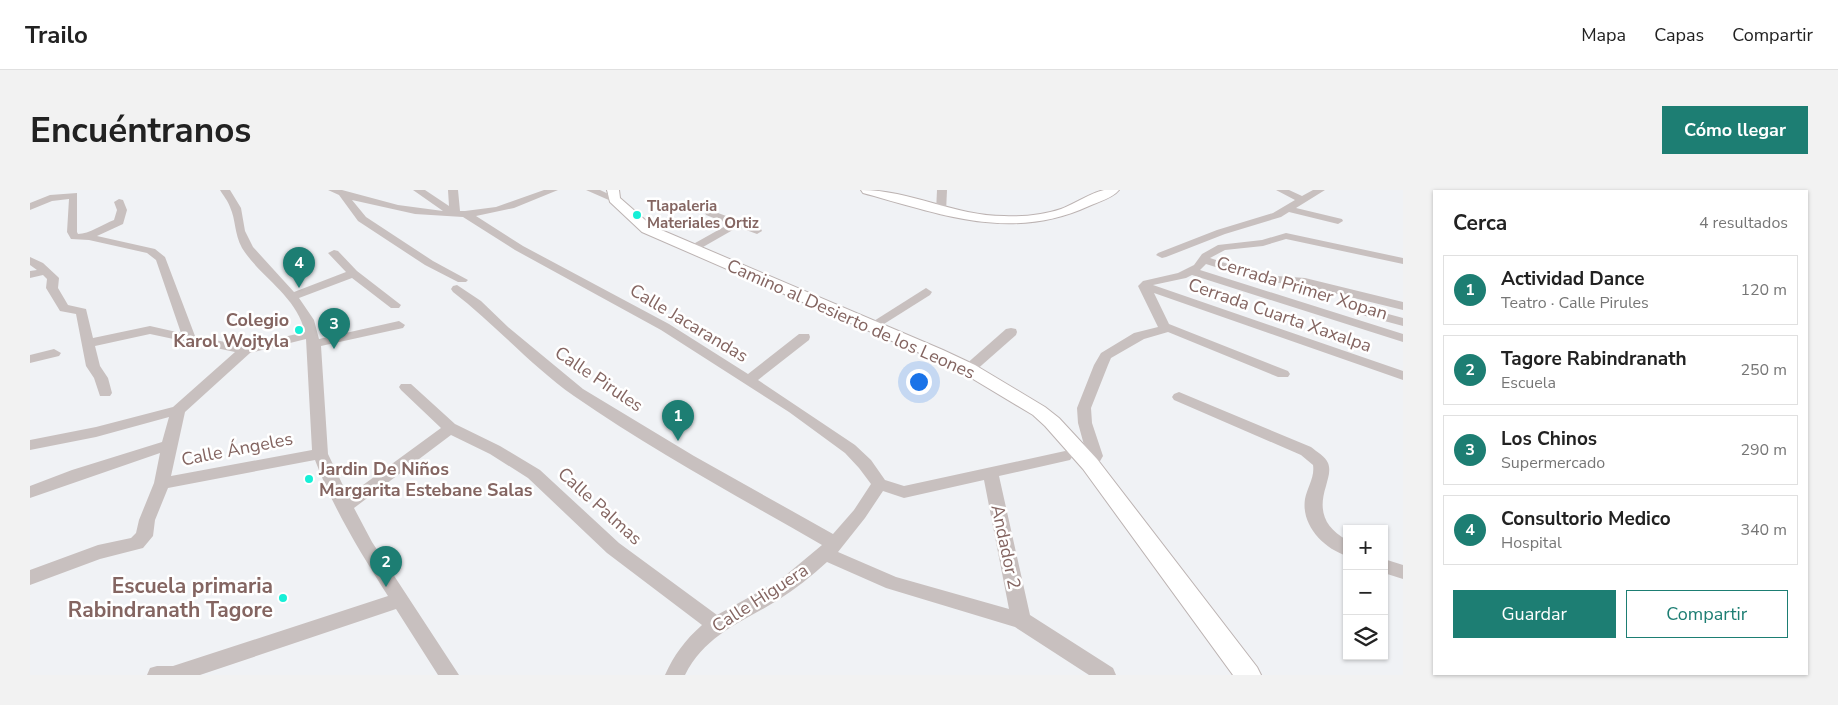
<!DOCTYPE html>
<html lang="es">
<head>
<meta charset="utf-8">
<style>
  :root { --surface:#fff; --page:#f2f2f2; --text:#222; --muted:#767676; --line:#e0e0e0; --accent:#1d7e73 }
  body { margin:0; font-family:"Nunito Sans",sans-serif; background:var(--page); color:var(--text) }
  .controls { position:absolute; right:15px; bottom:15px; display:grid; overflow:hidden; border-radius:0px; box-shadow:0 1px 4px #0004 }
  .controls button { width:45px; height:45px; display:grid; place-items:center; padding:0; border:0; border-bottom:1px solid var(--line); background:var(--surface); color:var(--text); font:25px sans-serif }
  .you { position:absolute; left:888px; top:191px; width:18px; height:18px; margin:-12px; border:4px solid #fff; border-radius:50%; background:#1a73e8; box-shadow:0 0 0 8px #1a73e833 }
  .badge { display:grid; place-items:center; width:32px; height:32px; border-radius:50%; background:var(--accent); color:#fff; font-size:16px; font-weight:700 }
  .pin { position:absolute; translate:-50% -41px; filter:drop-shadow(0 1px 2px #0008) }
  .pin::after { content:''; position:absolute; top:26px; width:18px; height:15px; background:inherit; clip-path:polygon(0 0,100% 0,50% 100%) }
  .list { margin:0; padding:0; list-style:none }
  h2 { display:flex; justify-content:space-between; align-items:center; height:65px; margin:0; padding:0 20px; font-size:21px }
  h2 small { font-size:16px; font-weight:400; color:var(--muted) }
  .list li { display:grid; grid-template-columns:32px 1fr auto; gap:15px; align-items:center; box-sizing:border-box; height:70px; margin:0 10px 10px; padding:0 10px; border:1px solid var(--line); border-radius:0px }
  .list b { display:block; font-size:19px; white-space:nowrap }
  .list p { margin:0; font-size:16px; white-space:nowrap; color:var(--muted) }
  .list em { font-size:16px; font-style:normal; color:var(--muted) }
  .actions { display:flex; gap:10px; padding:15px 20px }
  .actions a { flex:1; padding:11px 0; border:1px solid var(--accent); border-radius:0px; text-align:center; font-size:18px; color:var(--accent) }
  .actions .main { background:var(--accent); color:#fff }
  .icon { flex:none; width:28px; height:28px; fill:none; stroke:currentColor; stroke-width:2; stroke-linecap:round; stroke-linejoin:round }
  .map { position:relative; flex:none; width:1373px; height:485px; overflow:hidden; border-radius:0px }
  header { display:flex; align-items:center; gap:30px; box-sizing:border-box; height:70px; padding:0 25px; background:var(--surface); border-bottom:1px solid var(--line) }
  header strong { font-size:24px }
  nav { display:flex; gap:28px; margin-inline-start:auto; font-size:18px }
  .intro { display:flex; align-items:center; justify-content:space-between; box-sizing:border-box; height:120px; padding:0 30px }
  h1 { margin:0; font-size:35px }
  .button { padding:12px 22px; border-radius:0px; background:var(--accent); color:#fff; font-size:18px; font-weight:700 }
  main { display:flex; gap:30px; padding:0 30px }
  aside { flex:1; background:var(--surface); border-radius:0px; box-shadow:0 1px 4px #0004 }
  .map>svg:first-child { display:block }
  .lines { fill:none; stroke-linecap:round; stroke-linejoin:round }
  .major-casing { stroke:#bcb3b2; stroke-width:2 }
  .minor { fill:#c8c0bf; fill-rule:evenodd }
  .major { fill:#fff; fill-rule:evenodd }
  .poi-dot { fill:#16efd7; stroke:#fff; stroke-width:2 }
  .labels { text-anchor:middle; dominant-baseline:central; stroke-width:5; stroke-linejoin:round; paint-order:stroke }
  .far-poi-label { font-size:15px; font-weight:bold; fill:#846561; stroke:#fff; text-anchor:start }
  .street-label { font-size:18px; fill:#846561; stroke:#fff }
  .poi-label { font-size:18px; font-weight:bold; fill:#846561; stroke:#fff; text-anchor:end }
  .near-poi-label { font-size:21px; font-weight:bold; fill:#846561; stroke:#fff; text-anchor:end }
</style>
</head>
<body>
<header>
<strong>Trailo</strong>
<nav><a>Mapa</a><a>Capas</a><a>Compartir</a></nav>
</header>
<div class="intro"><h1>Encuéntranos</h1><a class="button">Cómo llegar</a></div>
<main>
<div class="map">
<svg width="1373" height="485" viewBox="0 0 1373 485">
  <rect width="100%" height="100%" fill="#f0f2f5"/>
  <g class="lines">
    <defs>
      <g id="major">
        <path d="M577,0H589L590,8L622,36L913,160L945,175L1015,217L1029,228L1067,269L1227,477L1231,485H1203L1053,279L1015,236L1003,225L933,183L901,168L612,42L580,12Z"/>
        <path d="M831,0C880,0 925,26 974,26C993,27 1013,25 1031,19C1045,14 1060,3 1074,0C1078,0 1084,0 1089,0C1083,8 1068,12 1059,16C981,52 910,24 833,3Z"/>
      </g>
    </defs>
    <use href="#major" class="major-casing"/>
    <g class="minor">
      <path d="M190,0H200L211,18L215,41L223,57L264,102L316,82L298,63L304,60L308,61L327,81L371,115L369,118H361L322,88L269,108L284,130L289,149L369,131L375,135L373,138L291,156L298,264L318,306L411,238L371,200L369,197L371,194H381L425,234L470,256L510,280L589,353L687,425L750,390L792,355C709,307 623,261 544,206C500,175 465,134 423,102L421,99L423,96L427,95L451,111L478,137L553,199L664,266L803,344L824,320L841,294L829,278L815,263L759,222L631,140L485,60L433,27L385,24L322,10L336,27L403,71L438,90L436,92H428L395,75L328,31L309,5L298,0H312L368,15L413,21L383,0H395L419,16L418,0H428L430,21H435L466,17L514,0H528L484,18L446,26L493,56L639,134L718,184L769,144H779L780,147L779,150L728,190L825,255L841,270L855,290L874,296L1035,261L1040,262L1043,266L1040,270L969,286L1000,425L1083,478L1086,485H1059L985,437L856,398L797,372C782,386 765,399 748,410C711,433 676,444 655,485H635C644,465 655,450 672,435L577,363L498,288L460,264L421,245L324,318L342,352L429,485H408L366,419L170,485H117L120,478L127,476H143L358,406C330,362 303,318 285,270L138,298L125,330L123,346L113,358L70,369L0,395V380L68,355L101,348L106,343L109,330L124,293L130,263L0,308V296L42,280L132,252L139,227L66,247L0,260V250L66,237L143,217L205,162L120,144L65,156L70,176L78,188L82,203L80,206H70L64,188L56,176L46,124L30,121L16,98L17,89L13,85L0,88V81L7,80L0,75V67L13,73L27,86L29,88L28,98L38,115L56,119L63,148L120,136L151,143L126,70L117,63L59,50L41,49L37,42L39,9L22,11L0,20V13L20,5L47,3V42L48,44C59,44 73,34 84,30L87,20L84,12L89,9L93,10L97,20L93,34L67,46L125,59L135,67L165,146L215,156L275,142C266,105 230,87 212,58C204,43 206,30 200,17C198,11 193,5 190,0ZM276,149L282,260L141,286L155,222L220,163ZM954,290L979,419L866,387L808,362L835,328L853,301L874,308Z"/>
      <path d="M556,0H570L589,9L587,11H581Z"/>
      <path d="M907,0H917L916,22L911,25L906,22Z"/>
      <path d="M1246,0H1259L1272,6L1283,0H1295L1266,18L1312,29L1313,31L1308,34L1259,22L1251,27L1195,44L1136,67L1132,68L1126,65L1128,63L1187,40L1243,23L1265,10Z"/>
      <path d="M680,20L731,39L732,41L727,44L708,37L666,61H658L657,59L658,57L699,34L676,25L675,23Z"/>
      <path d="M1256,43L1373,68V74L1256,49L1233,56L1195,60L1180,68L1231,85L1275,88L1373,112V120L1275,96L1230,91L1176,74L1170,80L1373,144V152L1162,85L1156,88L1123,95L1373,181V190L1124,103L1139,134L1258,181L1260,184L1258,187H1248L1138,142L1114,149L1081,168L1078,175L1061,218L1062,233L1073,266L1066,278L1060,279L1054,278L1052,274L1057,266L1048,233L1047,218L1064,175L1071,163L1104,143L1128,137L1108,96L1113,91L1148,83L1164,75L1172,64L1188,55L1232,50Z"/>
      <path d="M896,98L902,102L900,105L846,139L842,140L836,136Z"/>
      <path d="M1336,118L1373,128V136L1332,125L1330,122L1332,119Z"/>
      <path d="M981,138L986,139L987,142L986,145L944,182H934L932,179L934,176L976,139Z"/>
      <path d="M24,159L31,163L29,166L0,173V165Z"/>
      <path d="M1149,202L1281,257C1287,262 1295,266 1298,273C1301,281 1298,288 1296,296C1288,321 1294,337 1317,350V366C1293,358 1271,335 1275,309C1277,298 1285,287 1283,275L1271,265L1144,210L1142,207L1144,204Z"/>
      <path d="M1354,369L1373,375V389L1354,383Z"/>
    </g>
    <use href="#major" class="major"/>
  </g>
  <g class="poi-dot">
    <circle cx="607" cy="25" r="5"/>
    <circle cx="269" cy="140" r="5"/>
    <circle cx="279" cy="289" r="5"/>
    <circle cx="253" cy="408" r="5"/>
  </g>
  <g class="labels">
    <g class="far-poi-label">
      <text x="617" y="16">Tlapaleria<tspan x="617" dy="17">Materiales Ortiz</tspan></text>
    </g>
    <g class="street-label">
      <text transform="translate(1272 98) rotate(17)">Cerrada Primer Xopan</text>
      <text transform="translate(1250 125) rotate(19)">Cerrada Cuarta Xaxalpa</text>
      <text transform="translate(821 129) rotate(24)">Camino al Desierto de los Leones</text>
      <text transform="translate(659 133) rotate(31)">Calle Jacarandas</text>
      <text transform="translate(569 189) rotate(34)">Calle Pirules</text>
      <text transform="translate(207 259) rotate(-11)">Calle Ángeles</text>
      <text transform="translate(570 316) rotate(42)">Calle Palmas</text>
      <text transform="translate(976 357) rotate(78)">Andador 2</text>
      <text transform="translate(730 408) rotate(-33)">Calle Higuera</text>
    </g>
    <g class="poi-label">
      <text x="259" y="130">Colegio<tspan x="259" dy="21">Karol Wojtyla</tspan></text>
      <text x="289" y="279" text-anchor="start">Jardin De Niños<tspan x="289" dy="21">Margarita Estebane Salas</tspan></text>
    </g>
    <g class="near-poi-label">
      <text x="243" y="396">Escuela primaria<tspan x="243" dy="24">Rabindranath Tagore</tspan></text>
    </g>
  </g>
</svg>
<div class="controls">
<button>+</button>
<button>−</button>
<button><svg class="icon" aria-label="layers" viewBox="0 0 24 24"><path d="M12 4l9 5-9 5-9-5zM3 14l9 5 9-5"/></svg></button>
</div>
<div class="you"></div>
<div class="pin badge" style="left:648px;top:251px">1</div>
<div class="pin badge" style="left:356px;top:397px">2</div>
<div class="pin badge" style="left:304px;top:159px">3</div>
<div class="pin badge" style="left:269px;top:98px">4</div>
</div>
<aside>
<h2>Cerca<small>4 resultados</small></h2>
<ul class="list">
<li><span class="badge">1</span><div><b>Actividad Dance</b><p>Teatro · Calle Pirules</p></div><em>120 m</em></li>
<li><span class="badge">2</span><div><b>Tagore Rabindranath</b><p>Escuela</p></div><em>250 m</em></li>
<li><span class="badge">3</span><div><b>Los Chinos</b><p>Supermercado</p></div><em>290 m</em></li>
<li><span class="badge">4</span><div><b>Consultorio Medico</b><p>Hospital</p></div><em>340 m</em></li>
</ul>
<div class="actions"><a class="main">Guardar</a><a>Compartir</a></div>
</aside>
</main>
</body>
</html>
